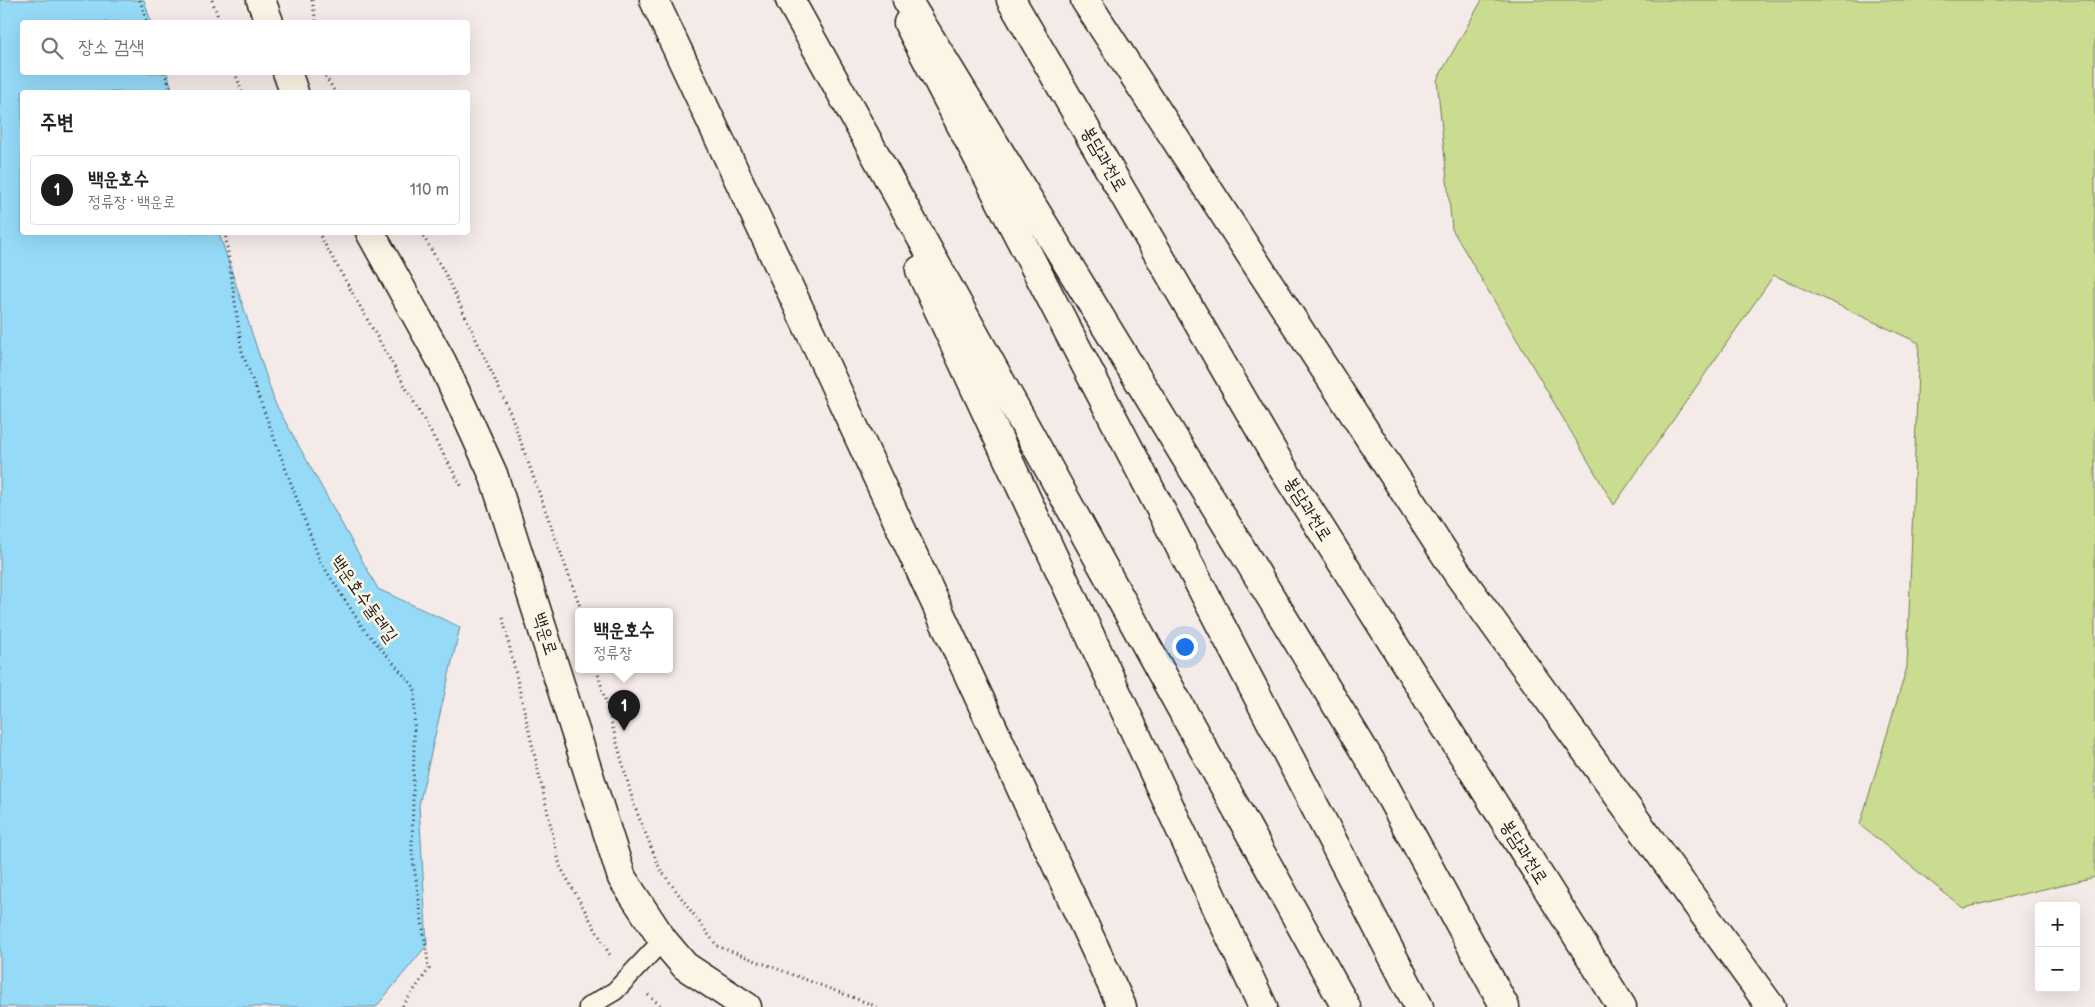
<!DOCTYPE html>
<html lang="ko">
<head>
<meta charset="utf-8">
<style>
  :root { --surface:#fff; --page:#f6f6f6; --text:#222; --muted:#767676; --line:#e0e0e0; --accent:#1c1c1c }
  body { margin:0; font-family:"Balsamiq Sans","Poor Story",sans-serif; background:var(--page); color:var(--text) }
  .controls { position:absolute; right:15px; bottom:15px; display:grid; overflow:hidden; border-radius:5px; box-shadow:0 5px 20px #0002 }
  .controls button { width:45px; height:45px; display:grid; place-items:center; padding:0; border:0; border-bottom:1px solid var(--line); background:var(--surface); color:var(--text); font:25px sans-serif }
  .you { position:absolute; left:1184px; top:646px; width:18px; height:18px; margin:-12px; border:4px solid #fff; border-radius:50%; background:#1a73e8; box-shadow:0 0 0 8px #1a73e833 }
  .badge { display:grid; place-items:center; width:32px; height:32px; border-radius:50%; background:var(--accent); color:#fff; font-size:16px; font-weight:700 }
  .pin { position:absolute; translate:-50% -41px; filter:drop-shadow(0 1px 2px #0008) }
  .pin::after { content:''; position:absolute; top:26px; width:18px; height:15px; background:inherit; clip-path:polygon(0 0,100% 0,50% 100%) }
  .popup { position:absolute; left:575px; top:608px; width:98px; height:65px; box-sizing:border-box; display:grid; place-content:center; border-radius:5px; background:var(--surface); filter:drop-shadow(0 1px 4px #0005); font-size:16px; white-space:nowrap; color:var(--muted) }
  .popup b { font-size:19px; color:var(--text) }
  .popup::after { content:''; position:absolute; left:50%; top:100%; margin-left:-10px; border:10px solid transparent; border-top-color:var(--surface) }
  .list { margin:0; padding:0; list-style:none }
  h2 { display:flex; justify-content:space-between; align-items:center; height:65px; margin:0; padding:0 20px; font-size:21px }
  h2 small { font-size:16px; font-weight:400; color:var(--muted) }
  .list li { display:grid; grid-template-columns:32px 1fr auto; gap:15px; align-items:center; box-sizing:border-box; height:70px; margin:0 10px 10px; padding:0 10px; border:1px solid var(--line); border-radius:5px }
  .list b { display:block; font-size:19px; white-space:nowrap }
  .list p { margin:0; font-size:16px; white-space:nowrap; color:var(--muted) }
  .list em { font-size:16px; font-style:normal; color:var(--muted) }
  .icon { flex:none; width:28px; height:28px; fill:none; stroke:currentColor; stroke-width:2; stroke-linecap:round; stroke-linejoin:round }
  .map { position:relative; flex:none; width:2095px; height:1007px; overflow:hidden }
  .search { position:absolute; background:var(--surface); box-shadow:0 5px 20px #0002; left:20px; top:20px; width:450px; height:55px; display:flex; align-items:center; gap:12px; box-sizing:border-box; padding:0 18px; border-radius:5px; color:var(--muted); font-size:19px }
  .panel { position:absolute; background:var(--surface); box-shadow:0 5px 20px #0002; left:20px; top:90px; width:450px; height:145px; border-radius:5px }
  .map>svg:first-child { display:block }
  .green { fill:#cadc90; stroke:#737c56 }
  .water { fill:#95daf7; stroke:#658e9f }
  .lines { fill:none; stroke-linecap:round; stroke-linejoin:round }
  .service-casing { stroke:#1c1c1c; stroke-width:21 }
  .secondary-casing { stroke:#1c1c1c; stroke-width:31 }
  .trunk-casing { stroke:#1c1c1c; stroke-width:31 }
  .motorway-casing { stroke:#1c1c1c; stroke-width:31 }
  .path { stroke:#1c1c1c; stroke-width:3; stroke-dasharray:1 4; stroke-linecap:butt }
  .service { stroke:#fcf5e5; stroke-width:18 }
  .secondary { stroke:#fcf5e5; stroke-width:28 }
  .trunk { stroke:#fcf5e5; stroke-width:28 }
  .motorway { stroke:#fcf5e5; stroke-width:28 }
  .labels { text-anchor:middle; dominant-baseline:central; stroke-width:5; stroke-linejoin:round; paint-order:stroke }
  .street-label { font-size:18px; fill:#1c1c1c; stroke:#fcf5e5 }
</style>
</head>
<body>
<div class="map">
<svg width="2095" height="1007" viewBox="0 0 2095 1007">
  <rect width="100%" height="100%" fill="#f4eae7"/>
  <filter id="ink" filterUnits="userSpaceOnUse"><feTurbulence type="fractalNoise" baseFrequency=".02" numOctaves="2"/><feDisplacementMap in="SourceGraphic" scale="10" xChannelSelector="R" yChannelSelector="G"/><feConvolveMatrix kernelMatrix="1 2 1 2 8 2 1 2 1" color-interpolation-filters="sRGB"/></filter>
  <g filter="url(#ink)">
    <path class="green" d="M1482,0H2095V877L1963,908L1860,825L1907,667L1919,343L1774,275L1614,505L1452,229L1437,80Z"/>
    <path class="water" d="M0,0H144L151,22H22V72L167,73L173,92H22V232L219,233L275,403L378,589L460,627L419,805L427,945L376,1007H0Z"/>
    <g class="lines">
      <defs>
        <path id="service" d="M588,1007L615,991L663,940"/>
        <g id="secondary">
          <path d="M261,0L269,22"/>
          <path d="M287,72L294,92"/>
          <path d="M370,232L442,362L493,474L622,878L663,940L685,966L747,1007"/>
        </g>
        <g id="trunk">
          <path d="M790,0L1346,1007"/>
          <path d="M1011,0L1280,464L1622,1007"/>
          <path d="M1085,0L1458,574L1771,1007"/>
          <path d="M908,23L1419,1007"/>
          <path d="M920,270L1263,1007"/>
        </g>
        <g id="motorway">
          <path d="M654,0L813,338L1122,1007"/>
          <path d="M907,0L1373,765L1505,1007"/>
        </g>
      </defs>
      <use href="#service" class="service-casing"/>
      <use href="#secondary" class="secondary-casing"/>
      <use href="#trunk" class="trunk-casing"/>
      <use href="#motorway" class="motorway-casing"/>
      <g class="path">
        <path d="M140,0L147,22"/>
        <path d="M212,0L220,22"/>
        <path d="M312,0L316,22"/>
        <path d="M164,72L172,92"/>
        <path d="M235,72L242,92"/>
        <path d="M323,72L335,92"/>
        <path d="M225,232L242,352L320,561L363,628L415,688L412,852L429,969L402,1007"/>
        <path d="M318,232L463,489"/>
        <path d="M421,232L446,275L510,412L582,612"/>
        <path d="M503,618L560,866L611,957"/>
        <path d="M597,670L634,805L660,869L717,946L878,1007"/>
        <path d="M648,995L662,1007"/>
      </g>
      <use href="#service" class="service"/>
      <use href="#secondary" class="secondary"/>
      <use href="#trunk" class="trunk"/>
      <use href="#motorway" class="motorway"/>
    </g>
  </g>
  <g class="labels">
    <g class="street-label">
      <text transform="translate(1104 159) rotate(60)">봉담과천로</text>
      <text transform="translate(1308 509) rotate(58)">봉담과천로</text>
      <text transform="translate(364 599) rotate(55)">백운호수둘레길</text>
      <text transform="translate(545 634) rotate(72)">백운로</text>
      <text transform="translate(1524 852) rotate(58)">봉담과천로</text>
    </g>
  </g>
</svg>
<div class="controls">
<button>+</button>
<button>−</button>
</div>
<div class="you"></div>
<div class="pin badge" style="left:624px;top:731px">1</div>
<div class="popup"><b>백운호수</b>정류장</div>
<div class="search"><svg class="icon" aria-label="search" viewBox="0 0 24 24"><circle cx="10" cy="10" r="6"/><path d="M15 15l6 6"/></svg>장소 검색</div>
<section class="panel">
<h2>주변<small></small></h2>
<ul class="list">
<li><span class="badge">1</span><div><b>백운호수</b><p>정류장 · 백운로</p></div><em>110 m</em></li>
</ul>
</section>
</div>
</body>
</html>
